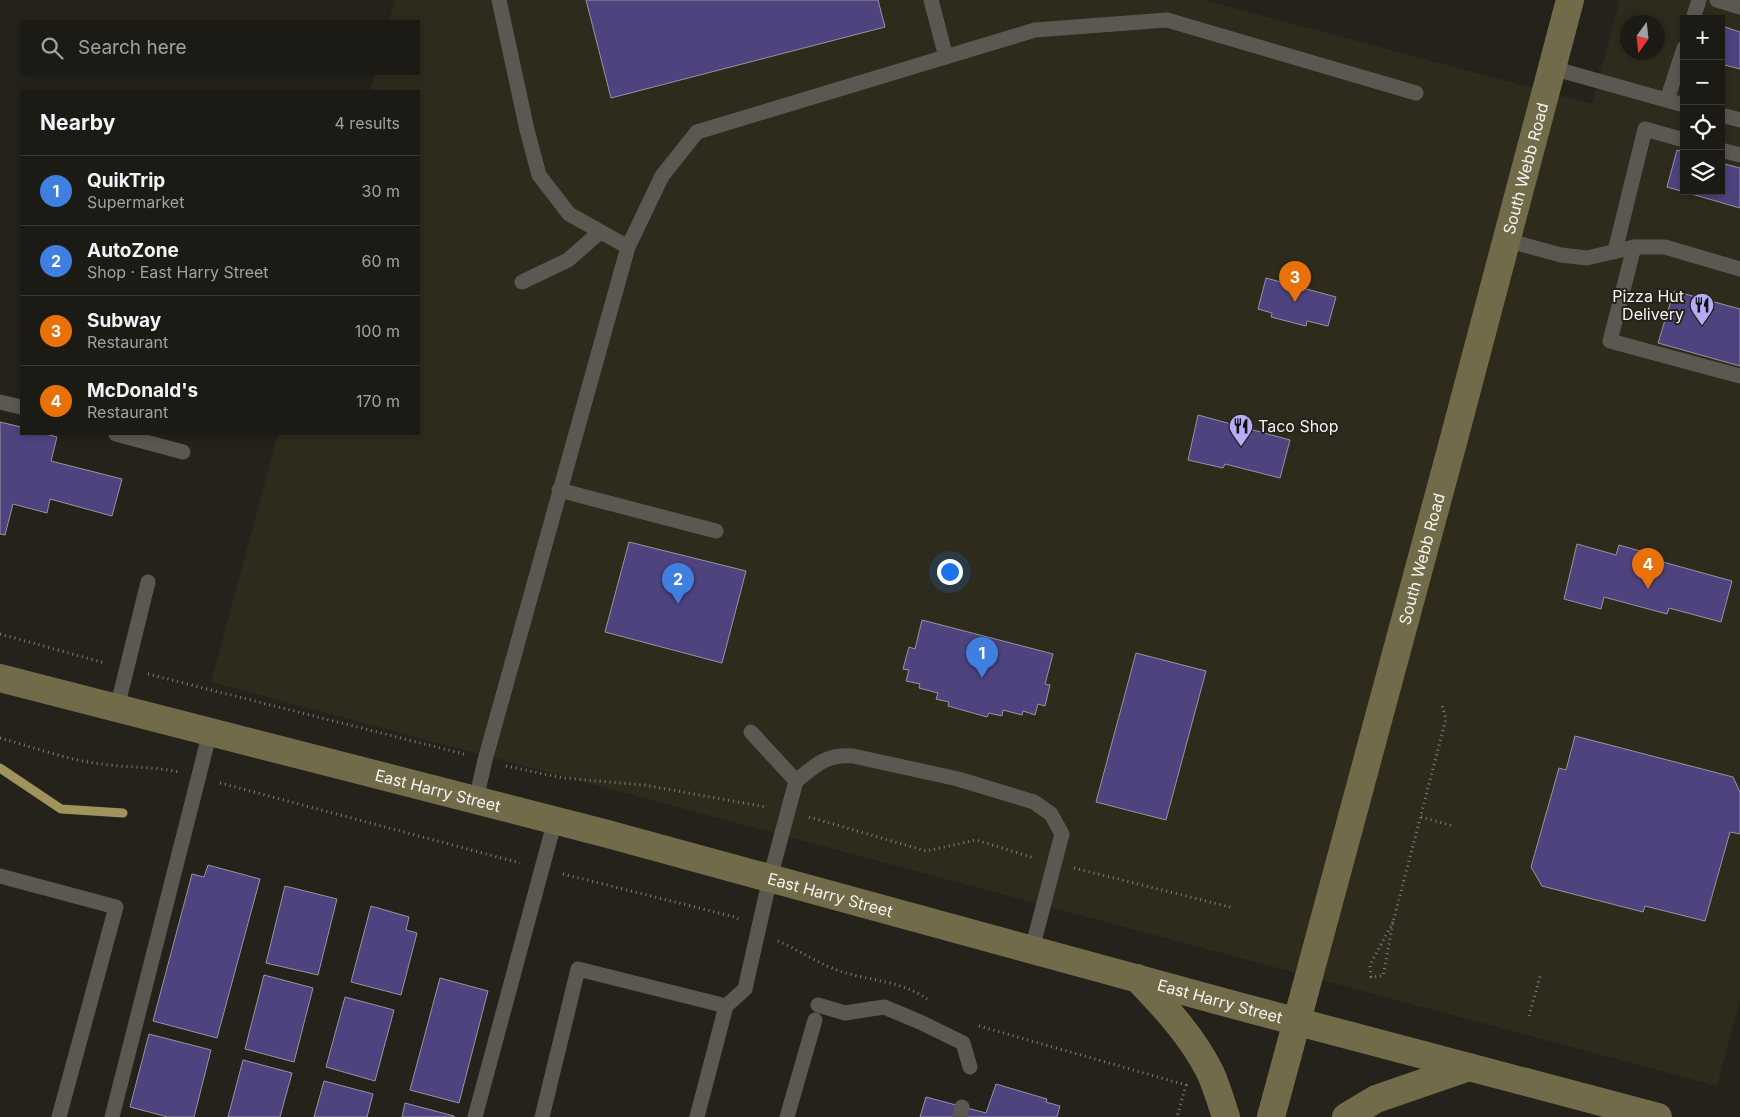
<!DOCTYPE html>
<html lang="en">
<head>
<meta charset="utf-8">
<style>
  :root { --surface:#1b1a14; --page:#24231d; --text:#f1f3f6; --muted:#a0a1a0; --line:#393834; --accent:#b6acf8 }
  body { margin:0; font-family:Inter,sans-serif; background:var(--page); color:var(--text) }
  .controls { position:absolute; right:15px; top:15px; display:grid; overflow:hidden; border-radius:0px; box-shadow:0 2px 8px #0003 }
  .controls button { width:45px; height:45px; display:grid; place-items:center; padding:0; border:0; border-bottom:1px solid var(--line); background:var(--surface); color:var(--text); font:25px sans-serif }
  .compass { position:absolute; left:1620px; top:15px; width:45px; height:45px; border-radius:50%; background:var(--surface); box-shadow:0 2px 8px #0003; rotate:195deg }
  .you { position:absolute; left:949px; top:571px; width:18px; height:18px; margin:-12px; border:4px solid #fff; border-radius:50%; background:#1a73e8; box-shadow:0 0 0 8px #1a73e833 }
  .badge { display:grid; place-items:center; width:32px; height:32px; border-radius:50%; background:var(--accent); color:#fff; font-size:16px; font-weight:700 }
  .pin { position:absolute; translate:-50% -41px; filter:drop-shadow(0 1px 2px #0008) }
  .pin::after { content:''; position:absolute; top:26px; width:18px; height:15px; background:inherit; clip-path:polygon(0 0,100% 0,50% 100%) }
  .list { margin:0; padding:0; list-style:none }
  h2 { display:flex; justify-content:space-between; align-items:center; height:65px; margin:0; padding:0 20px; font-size:21px }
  h2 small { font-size:16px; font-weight:400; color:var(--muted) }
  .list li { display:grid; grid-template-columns:32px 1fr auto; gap:15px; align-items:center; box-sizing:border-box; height:70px; padding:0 20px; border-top:1px solid var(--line) }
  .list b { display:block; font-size:19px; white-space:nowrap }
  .list p { margin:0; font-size:16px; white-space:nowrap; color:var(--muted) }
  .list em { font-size:16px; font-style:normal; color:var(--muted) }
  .icon { flex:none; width:28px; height:28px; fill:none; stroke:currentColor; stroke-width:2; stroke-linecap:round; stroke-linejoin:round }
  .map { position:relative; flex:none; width:1740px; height:1117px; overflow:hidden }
  .search { position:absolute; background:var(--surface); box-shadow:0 2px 8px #0003; left:20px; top:20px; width:400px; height:55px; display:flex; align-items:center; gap:12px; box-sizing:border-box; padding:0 18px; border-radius:0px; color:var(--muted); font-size:19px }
  .panel { position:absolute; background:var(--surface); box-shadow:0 2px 8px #0003; left:20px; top:90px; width:400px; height:345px; border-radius:0px }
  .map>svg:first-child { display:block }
  .built { fill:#2e2b1d; fill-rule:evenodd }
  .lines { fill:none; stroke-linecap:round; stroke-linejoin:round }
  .stream { stroke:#a0945c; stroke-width:9 }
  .building { fill:#4e437f; stroke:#96959e }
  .path { stroke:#817f79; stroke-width:3; stroke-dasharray:1 4; stroke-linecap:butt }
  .service { stroke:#5a5850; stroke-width:15 }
  .secondary { stroke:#726b4a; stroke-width:28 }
  .labels { text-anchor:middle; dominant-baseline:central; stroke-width:4; stroke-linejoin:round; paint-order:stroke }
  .street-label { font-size:16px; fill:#f5f4ef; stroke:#24221b }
  .poi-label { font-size:16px; fill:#f5f4ef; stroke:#24221b; text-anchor:end }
</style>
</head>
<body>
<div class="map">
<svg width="1740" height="1117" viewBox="0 0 1740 1117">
  <rect width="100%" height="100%" fill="#24221b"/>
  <path class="built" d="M395,0H1204L1592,104L1620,0H1740V1000L1717,1086L211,682L278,434H419V91H370L375,74H419V21H389ZM1684,19H1721V191H1684ZM1628,22H1658V52H1628Z"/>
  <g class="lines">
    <path class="stream" d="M0,768L61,809L123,813"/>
  </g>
  <g class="building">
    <path d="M586,0H878L885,27L611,98Z"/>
    <path d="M1725,27L1740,32V69L1721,64V40Z"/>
    <path d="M1677,150L1684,152V191H1721V163L1740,168V208L1667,187Z"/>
    <path d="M1266,278L1336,297L1328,326L1307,321L1306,326L1271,317L1272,313L1258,309Z"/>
    <path d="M1674,291L1740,309V366L1658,343Z"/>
    <path d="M1198,415L1290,440L1280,478L1225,464L1223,468L1188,460Z"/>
    <path d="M0,422L21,427V434H46L57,437L51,461L122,479L112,516L50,499L47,513L13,504L5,535L0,534Z"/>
    <path d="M629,542L746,571L722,663L605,632Z"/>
    <path d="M1577,544L1616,555L1619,545L1654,555L1652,559L1732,581L1721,622L1669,608L1667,614L1604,597L1601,609L1564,599Z"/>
    <path d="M922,620L1053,654L1045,684L1050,685L1045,706L1038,704L1035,715L1023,711L1022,715L1003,710L1002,716L989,713L987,717L948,706L949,702L936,699L938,693L919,688L920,684L906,681L909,670L903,669L909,647L915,649Z"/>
    <path d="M1136,653L1206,671L1166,820L1096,802Z"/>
    <path d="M1575,736L1733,777L1740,792V834L1730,832L1705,921L1645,906L1643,912L1542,886L1531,867L1559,768L1566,770Z"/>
    <path d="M208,865L260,879L217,1038L153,1021L192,874L204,877Z"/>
    <path d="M285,886L337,899L318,975L266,963Z"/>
    <path d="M371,906L409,917L406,930L417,933L401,995L351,982Z"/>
    <path d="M264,975L313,988L294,1062L245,1049Z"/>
    <path d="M440,978L488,991L459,1103L410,1090Z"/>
    <path d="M345,997L394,1010L375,1081L326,1067Z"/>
    <path d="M149,1034L211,1050L194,1117H168L130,1107Z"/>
    <path d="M243,1060L292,1073L280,1117H228Z"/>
    <path d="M324,1081L373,1094L367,1117H314Z"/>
    <path d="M996,1084L1047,1099L1046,1102L1060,1106L1057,1117H920L926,1097L986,1113Z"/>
    <path d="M405,1103L454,1116V1117H402Z"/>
  </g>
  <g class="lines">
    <g class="path">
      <path d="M0,634L105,663"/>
      <path d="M148,674L464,754"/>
      <path d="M0,738C33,747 67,760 101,764C127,768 153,766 178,772"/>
      <path d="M506,766L563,778L644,785L766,807"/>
      <path d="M220,783L520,863"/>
      <path d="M809,817L926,851L976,840L1034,858"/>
      <path d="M1421,817L1454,826"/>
      <path d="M1074,868L1234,908"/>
      <path d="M563,874L735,917L738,919"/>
      <path d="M1393,922L1370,965L1371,977L1383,976L1393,922L1446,719L1442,705"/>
      <path d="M778,941C799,950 819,964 840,971C869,981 903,981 927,999"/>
      <path d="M1529,1016L1541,973"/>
      <path d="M979,1026L1186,1085L1177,1117"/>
    </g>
    <g class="service">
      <path d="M499,0L527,130L539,175L569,214L628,247"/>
      <path d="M931,0L946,57"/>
      <path d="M1717,0L1740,7"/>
      <path d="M1693,19L1699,0"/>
      <path d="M1552,68L1684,105"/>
      <path d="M1667,100L1684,48"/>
      <path d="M1721,115L1740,120"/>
      <path d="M1721,150L1740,155"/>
      <path d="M1506,240L1561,255L1587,258L1634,247H1665L1740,269"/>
      <path d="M1634,247L1610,341L1740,376"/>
      <path d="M1615,251L1645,129L1684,140"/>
      <path d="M522,282L568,260L600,232"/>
      <path d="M0,402L21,407"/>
      <path d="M116,434L183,452"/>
      <path d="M559,490L716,531"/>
      <path d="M117,708L148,582"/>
      <path d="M796,781C816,765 826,754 853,756L958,779L1034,802L1051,814L1062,834L1032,949"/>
      <path d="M476,800L485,760L628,247L662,176L697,132L1035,30L1167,20L1416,93"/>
      <path d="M0,876L116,907L59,1117"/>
      <path d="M818,1005L845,1013L884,1007L920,1022L963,1043L970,1067"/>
      <path d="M112,1117L210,732"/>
      <path d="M475,1117L555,820"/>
      <path d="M542,1117L578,969L726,1006"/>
      <path d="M697,1117L726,1006L745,989L770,878L796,781L751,732"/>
      <path d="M787,1117L815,1020"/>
      <path d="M960,1117L962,1107"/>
    </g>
    <g class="secondary">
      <path id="s1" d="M0,678L604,833L1238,1006L1658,1117"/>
      <path d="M1137,978C1164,1006 1191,1035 1209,1070C1216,1084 1221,1102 1226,1117"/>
      <path id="s2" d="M1271,1117L1452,446L1570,0"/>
      <path d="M1346,1117L1376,1099L1469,1067"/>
    </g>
  </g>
  <defs>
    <symbol id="restaurant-pin" viewBox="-11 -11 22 30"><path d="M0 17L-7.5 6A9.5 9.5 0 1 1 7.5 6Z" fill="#b6acf8" stroke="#24221b"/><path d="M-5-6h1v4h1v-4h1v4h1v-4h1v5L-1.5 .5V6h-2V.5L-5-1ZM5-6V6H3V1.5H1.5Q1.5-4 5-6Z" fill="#111"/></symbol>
  </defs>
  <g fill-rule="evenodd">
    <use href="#restaurant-pin" x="1688" y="291" width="28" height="38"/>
    <use href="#restaurant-pin" x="1227" y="412" width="28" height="38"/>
  </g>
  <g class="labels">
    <g class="street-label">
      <text stroke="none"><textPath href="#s2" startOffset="982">South Webb Road</textPath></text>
      <text stroke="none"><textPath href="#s2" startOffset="578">South Webb Road</textPath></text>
      <text stroke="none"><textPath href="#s1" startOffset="452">East Harry Street</textPath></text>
      <text stroke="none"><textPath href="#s1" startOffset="858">East Harry Street</textPath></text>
      <text stroke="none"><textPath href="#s1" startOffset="1262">East Harry Street</textPath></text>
    </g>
    <g class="poi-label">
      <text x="1684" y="296">Pizza Hut<tspan x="1684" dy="18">Delivery</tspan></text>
      <text x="1258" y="426" text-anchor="start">Taco Shop</text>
    </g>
  </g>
</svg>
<div class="controls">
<button>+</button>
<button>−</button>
<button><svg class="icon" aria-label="locate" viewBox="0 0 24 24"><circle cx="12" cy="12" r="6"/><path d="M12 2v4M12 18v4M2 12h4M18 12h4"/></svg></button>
<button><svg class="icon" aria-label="layers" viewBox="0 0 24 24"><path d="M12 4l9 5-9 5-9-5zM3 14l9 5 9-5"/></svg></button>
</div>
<svg class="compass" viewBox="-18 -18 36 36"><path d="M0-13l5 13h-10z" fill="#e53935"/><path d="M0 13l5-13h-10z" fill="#a0a1a0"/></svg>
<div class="you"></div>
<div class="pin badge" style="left:982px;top:678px;background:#3f7fe0">1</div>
<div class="pin badge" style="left:678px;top:604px;background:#3f7fe0">2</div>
<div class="pin badge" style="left:1295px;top:302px;background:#e8710a">3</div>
<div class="pin badge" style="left:1648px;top:589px;background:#e8710a">4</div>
<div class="search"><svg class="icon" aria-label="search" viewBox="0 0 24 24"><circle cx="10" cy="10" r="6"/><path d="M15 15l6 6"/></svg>Search here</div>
<section class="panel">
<h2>Nearby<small>4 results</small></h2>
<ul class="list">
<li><span class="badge" style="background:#3f7fe0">1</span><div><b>QuikTrip</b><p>Supermarket</p></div><em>30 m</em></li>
<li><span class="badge" style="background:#3f7fe0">2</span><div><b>AutoZone</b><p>Shop · East Harry Street</p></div><em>60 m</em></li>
<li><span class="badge" style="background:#e8710a">3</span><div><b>Subway</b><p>Restaurant</p></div><em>100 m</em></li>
<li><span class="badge" style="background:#e8710a">4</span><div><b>McDonald's</b><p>Restaurant</p></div><em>170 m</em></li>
</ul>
</section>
</div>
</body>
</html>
